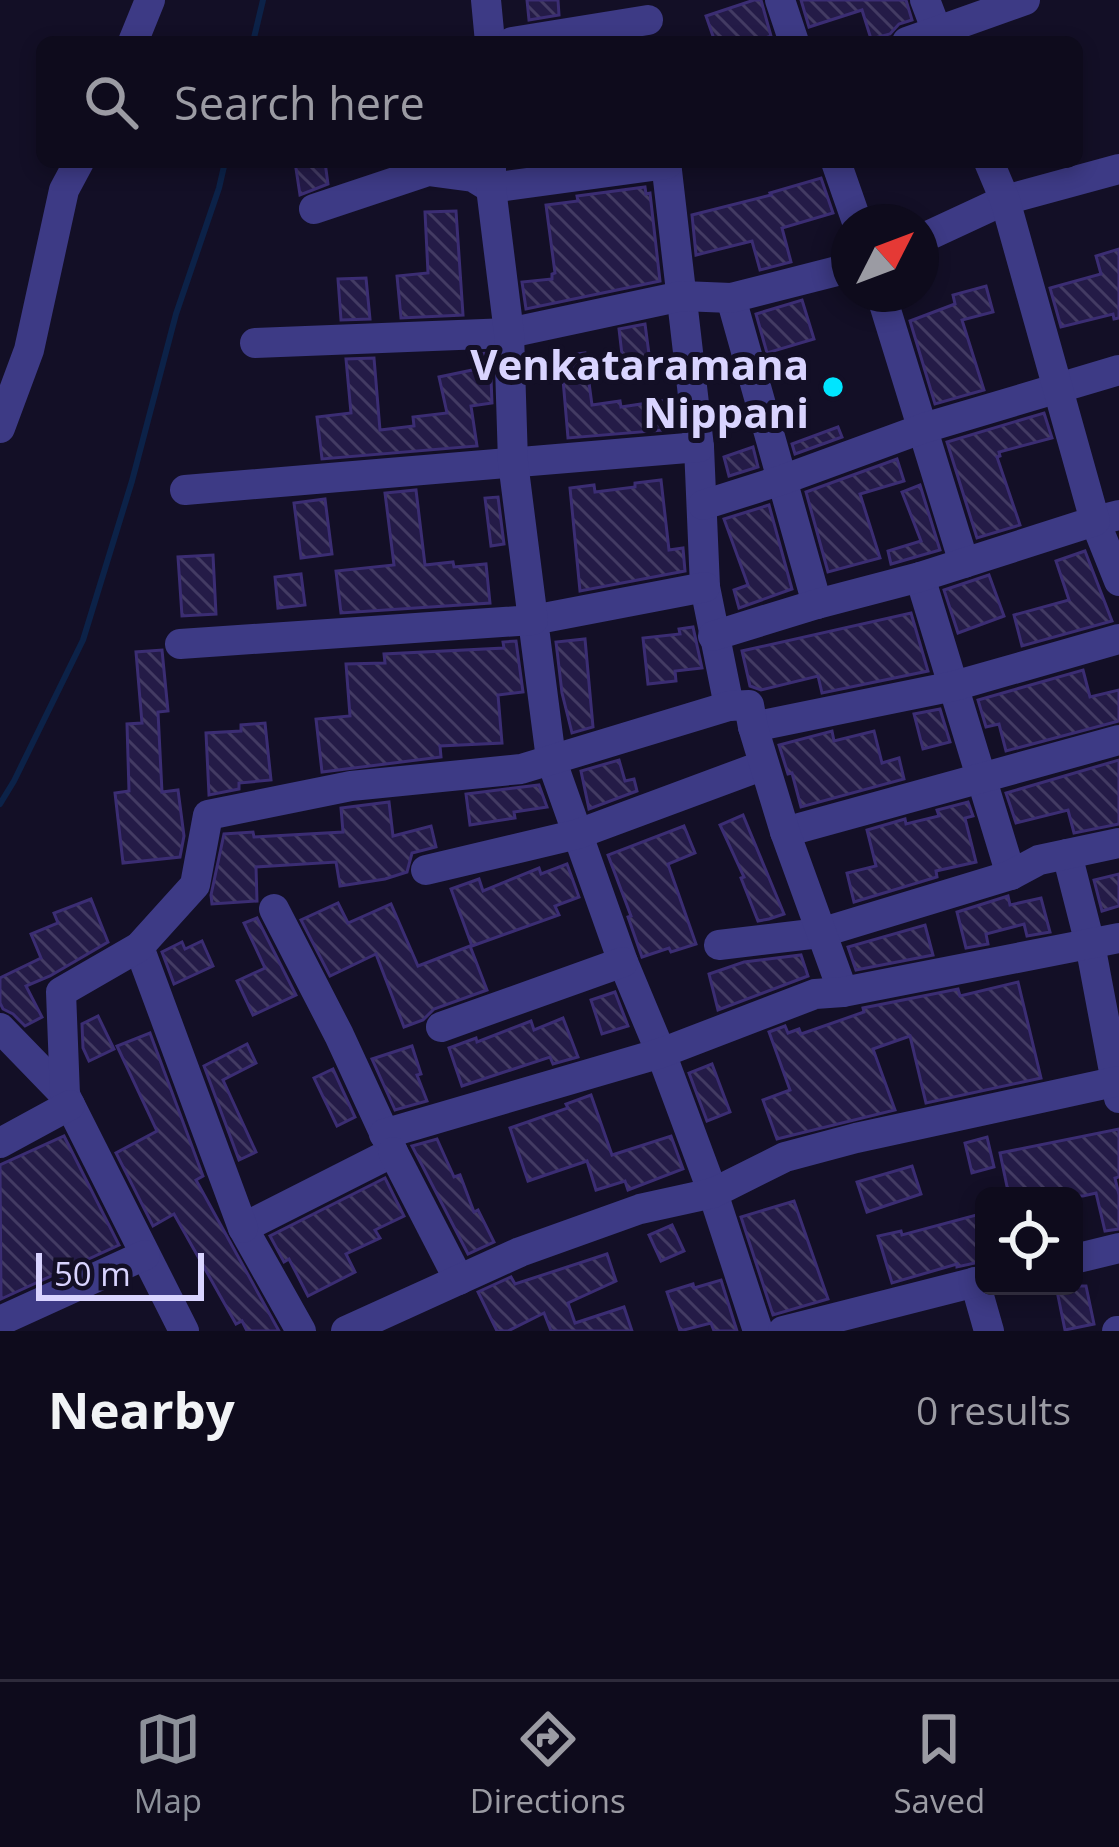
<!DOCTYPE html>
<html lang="en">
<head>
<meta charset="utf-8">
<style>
  :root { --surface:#0e0b1c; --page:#1c1929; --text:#f1f3f6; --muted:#9b9ba3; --line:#2e2b3b; --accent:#8c9099 }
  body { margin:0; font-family:"Open Sans",sans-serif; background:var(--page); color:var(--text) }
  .controls { position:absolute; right:36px; bottom:36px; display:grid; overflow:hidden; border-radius:18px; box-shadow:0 6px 18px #0003 }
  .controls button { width:108px; height:108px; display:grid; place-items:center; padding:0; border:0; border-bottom:3px solid var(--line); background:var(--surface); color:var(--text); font:60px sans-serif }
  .compass { position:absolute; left:831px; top:204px; width:108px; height:108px; border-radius:50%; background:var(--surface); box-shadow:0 6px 18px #0003; rotate:48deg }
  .scale { position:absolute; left:36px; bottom:30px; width:168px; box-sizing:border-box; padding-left:12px; border:6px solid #d9d4ff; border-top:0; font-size:33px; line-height:42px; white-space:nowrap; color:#d9d4ff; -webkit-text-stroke:9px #130f26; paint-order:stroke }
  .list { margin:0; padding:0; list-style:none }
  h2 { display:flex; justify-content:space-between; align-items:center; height:156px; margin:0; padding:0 48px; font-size:51px }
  h2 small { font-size:39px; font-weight:400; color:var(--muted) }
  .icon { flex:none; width:66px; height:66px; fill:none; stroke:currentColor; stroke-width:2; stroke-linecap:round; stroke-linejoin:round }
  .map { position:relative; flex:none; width:1119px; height:1331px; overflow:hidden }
  .search { position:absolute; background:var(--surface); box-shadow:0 6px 18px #0003; left:36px; right:36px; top:36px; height:132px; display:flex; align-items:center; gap:30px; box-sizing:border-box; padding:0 42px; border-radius:18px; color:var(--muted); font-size:45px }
  .sheet { height:348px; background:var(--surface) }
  nav { display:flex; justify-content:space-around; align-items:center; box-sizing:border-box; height:168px; border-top:3px solid var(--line); background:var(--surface); font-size:33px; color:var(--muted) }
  nav a { display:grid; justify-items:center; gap:6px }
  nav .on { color:var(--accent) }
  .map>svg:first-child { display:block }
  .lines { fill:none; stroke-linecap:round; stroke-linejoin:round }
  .stream { stroke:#0c2248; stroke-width:6 }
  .building { fill:url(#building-back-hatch); stroke:#3b2d73; stroke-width:3 }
  .minor { stroke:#3d3a85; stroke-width:30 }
  .poi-dot { fill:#00e5ff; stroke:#130f26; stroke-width:4.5 }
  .labels { text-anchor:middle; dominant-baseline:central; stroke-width:10; stroke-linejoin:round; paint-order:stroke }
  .poi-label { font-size:42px; font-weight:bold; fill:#d9d4ff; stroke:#130f26; text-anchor:end }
</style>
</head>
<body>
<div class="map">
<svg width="1119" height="1331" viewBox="0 0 1119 1331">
  <defs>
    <pattern id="building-back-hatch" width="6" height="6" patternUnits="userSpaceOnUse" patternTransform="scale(3)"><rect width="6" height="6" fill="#241b47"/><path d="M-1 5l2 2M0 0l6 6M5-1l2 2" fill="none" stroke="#433b63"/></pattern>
  </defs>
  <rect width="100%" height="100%" fill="#130f26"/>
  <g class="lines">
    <g class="stream">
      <path d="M253,42L263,0"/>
      <path d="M0,804L14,781L83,640L132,481L176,314L219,188L225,162"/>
    </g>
  </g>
  <g class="building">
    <path d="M527,0H558L559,15L529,20Z"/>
    <path d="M754,0H761L771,36L753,42H715L706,16Z"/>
    <path d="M801,0H906L912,20L899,24L890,34L871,39L862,10L809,27Z"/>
    <path d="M295,162H325L328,184L300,195Z"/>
    <path d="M821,178L833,213L782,228L791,262L760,270L752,241L696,255L692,215L771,195L770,193Z"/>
    <path d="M645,187L646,194L650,193L660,281L526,309L522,282L552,279V274L555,273L546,205L578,201L577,196Z"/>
    <path d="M456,211L463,315L401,318L397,276L428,273L425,212Z"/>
    <path d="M1119,249V318L1114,319L1113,314L1061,327L1050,288L1101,274L1096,256Z"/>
    <path d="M366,278L370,319L341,320L338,279Z"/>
    <path d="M986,286L993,312L962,320L984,390L935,404L910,321L955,304L953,295Z"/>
    <path d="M802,300L814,339L767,353L756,314Z"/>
    <path d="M645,324L651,369L624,372L619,329Z"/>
    <path d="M490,353L492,403L471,406L477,446L322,459L317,417L351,413L346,359L374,358L380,430L414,426L413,417L447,413L439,377L477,369L475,354Z"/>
    <path d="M585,353L592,405L620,401L621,407L674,399L677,429L568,438L561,356Z"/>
    <path d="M1044,413L1052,438L999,452L1000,456L997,457L1020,525L977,538L947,442Z"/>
    <path d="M838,427L842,437L795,454L792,444Z"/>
    <path d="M753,447L758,467L729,476L724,457Z"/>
    <path d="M897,459L904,481L860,494L880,558L828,572L806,492Z"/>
    <path d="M661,480L669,550L683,548L685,571L580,591L570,488L594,485L595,492L635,487V483Z"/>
    <path d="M920,485L940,550L891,564L888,551L921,541L902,492Z"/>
    <path d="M416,490L425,565L453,562L454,567L486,564L490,603L341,613L336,571L394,565L385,493Z"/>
    <path d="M498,497L504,544L491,546L485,498Z"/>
    <path d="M325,499L332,554L301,558L294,503Z"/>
    <path d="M769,505L792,589L739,608L734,590L748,585L724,519Z"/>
    <path d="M1085,551L1112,621L1022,646L1014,615L1069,600L1056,561Z"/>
    <path d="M213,555L216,614L182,616L178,557Z"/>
    <path d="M301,574L305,605L278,608L275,577Z"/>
    <path d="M989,575L1004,616L958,633L944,590Z"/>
    <path d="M911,613L928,671L822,693L818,676L761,690L750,686L742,651Z"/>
    <path d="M693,627L702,668L675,671L676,681L648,684L643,638L680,634L679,629Z"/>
    <path d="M585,639L593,727L572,733L562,693L556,642Z"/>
    <path d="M516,641L523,692L498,695L502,743L440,746L441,757L322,772L316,719L350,716L346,664L385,663L384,654L504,648L503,642Z"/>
    <path d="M162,650L168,711L158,712L162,792L178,790L184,836L180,857L123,863L115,793L129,791L127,724L142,723L136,652Z"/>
    <path d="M1083,670L1090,697L1119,690V721L1006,751L999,724L986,727L978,700Z"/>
    <path d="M940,709L950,742L923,749L914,714Z"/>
    <path d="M265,723L271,780L239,783V789L209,795L206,733L241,731V725Z"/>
    <path d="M832,731L834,741L874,731L882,763L899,758L904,779L801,807L792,773L788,774L779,745Z"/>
    <path d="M619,760L625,781L634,779L637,791L589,809L581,771Z"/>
    <path d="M1119,760V824L1074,833L1068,810L1016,823L1006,793Z"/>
    <path d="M539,785L547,807L514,812L515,818L470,825L466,794Z"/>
    <path d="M389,802L393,836L431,826L436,847L412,853L407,872L385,879L340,886L336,862L256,867L257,901L212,904L211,895L224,834L253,832L254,837L343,832L341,808Z"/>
    <path d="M968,802L973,816L965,818L976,862L936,871L937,877L854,902L847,873L876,866L867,830L905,819L906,824L939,816L937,810Z"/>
    <path d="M743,815L784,914L769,919L758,921L741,878L744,877L720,825Z"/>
    <path d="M684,826L695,853L668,864L696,944L671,952L669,948L642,957L628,917L631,916L608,855Z"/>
    <path d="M567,864L579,897L555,906L559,915L472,946L451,889L479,879L483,891L539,868L541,874Z"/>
    <path d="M1119,874V906L1102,911L1094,880Z"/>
    <path d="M1008,896L1010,905L1041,898L1050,932L1027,936L1024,924L986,934L988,944L966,948L957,912Z"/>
    <path d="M91,899L108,942L50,976L26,986L42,1017L25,1026L13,1014L3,1009L0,1003V978L41,958L31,934L58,923L54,913Z"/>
    <path d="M338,903L348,923L391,904L418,966L470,946L487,990L434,1009L423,1020L404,1027L376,954L330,976L301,920Z"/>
    <path d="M257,918L296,995L253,1015L237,981L265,968L244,923Z"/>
    <path d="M925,925L933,955L856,970L848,947Z"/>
    <path d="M202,941L213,966L174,984L162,952L182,942L185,949Z"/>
    <path d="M801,955L808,976L718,1010L709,974L744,962Z"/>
    <path d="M1018,982L1041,1078L926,1103L910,1036L873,1049L895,1110L777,1139L763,1100L790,1090L769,1032L785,1026L788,1033L799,1029L801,1034L864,1012L863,1008L958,989L960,996Z"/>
    <path d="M615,992L628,1026L602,1034L591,1000Z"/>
    <path d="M98,1016L114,1049L89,1061L83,1048L82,1024Z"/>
    <path d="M563,1018L578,1057L553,1064L550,1057L462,1086L449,1048L476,1038L477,1042L531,1021L534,1030Z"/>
    <path d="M150,1033L203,1176L196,1180L279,1331H247L242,1321L236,1324L174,1214L153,1226L116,1153L157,1131L117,1046Z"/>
    <path d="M247,1044L256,1063L223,1080L256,1152L239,1160L204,1066Z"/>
    <path d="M412,1046L421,1074L417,1075L427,1101L395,1110L372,1059Z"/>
    <path d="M712,1064L730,1112L707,1121L689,1073Z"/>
    <path d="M333,1069L355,1117L337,1126L314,1078Z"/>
    <path d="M591,1095L612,1155L671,1136L683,1169L628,1190L625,1181L596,1190L587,1161L528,1181L510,1128L568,1108L566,1104Z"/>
    <path d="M1119,1129V1177L1115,1178L1119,1195V1229L1105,1231L1096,1193L1083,1196H1009L1000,1153Z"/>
    <path d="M64,1136L119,1245L1,1299L0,1165Z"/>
    <path d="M987,1137L994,1167L972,1173L965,1143Z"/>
    <path d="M437,1139L454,1177L460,1175L474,1212L478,1210L494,1242L468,1254L412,1146Z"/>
    <path d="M912,1166L921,1194L867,1212L857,1182Z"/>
    <path d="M385,1178L404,1216L375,1230L380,1238L346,1254L355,1272L308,1296L289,1259L284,1262L270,1236Z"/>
    <path d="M794,1201L828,1299L773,1315L741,1217Z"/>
    <path d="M980,1214L984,1235V1261L957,1267V1264L892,1283L878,1236L901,1231L902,1235Z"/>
    <path d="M672,1225L684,1251L661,1261L649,1235Z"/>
    <path d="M607,1254L616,1281L568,1303L575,1323L624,1307L632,1331H551L544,1313L508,1331H497L478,1292L511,1277L515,1284Z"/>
    <path d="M721,1280L737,1331H714L711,1323L680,1331L667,1292L693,1284L694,1288Z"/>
    <path d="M1056,1286H1086L1094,1324L1065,1330Z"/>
  </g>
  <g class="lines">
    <g class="minor">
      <path d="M486,0L490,42"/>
      <path d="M780,0L794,42"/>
      <path d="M925,0L941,42"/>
      <path d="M133,42L150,0"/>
      <path d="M512,42L648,20"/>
      <path d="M907,42L1025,0"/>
      <path d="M666,162L699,447L705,587L729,706"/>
      <path d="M836,162L857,222"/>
      <path d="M314,209L428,171L473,177L491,188L667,164"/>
      <path d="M921,239L1005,200L1119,169"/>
      <path d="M881,294L964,563"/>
      <path d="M731,298L817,604"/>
      <path d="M255,343L509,333L682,296L731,298L849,268"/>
      <path d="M0,428L29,350L64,190L79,162"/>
      <path d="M185,490L699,447"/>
      <path d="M703,505L782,480L924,428L1119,370"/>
      <path d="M1119,515L1095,521L1119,581"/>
      <path d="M920,577L1011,875"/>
      <path d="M705,587L533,620L551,759L623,962L661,1053L713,1193L758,1331"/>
      <path d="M713,636L817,604L920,577L1095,521L1005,200L989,162"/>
      <path d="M180,644L533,620L513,462L509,333L491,188V162"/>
      <path d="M753,727L954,686L1119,639"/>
      <path d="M785,832L1119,740"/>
      <path d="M1067,854L1090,944L1119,1098"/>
      <path d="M426,870L578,834L764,765"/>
      <path d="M274,909L339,1035L393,1152L243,1228L301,1331"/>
      <path d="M719,945L820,933L1011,875L1039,860L1119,843"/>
      <path d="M139,947L243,1228"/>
      <path d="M441,1027L623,962"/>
      <path d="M0,1028L65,1095L184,1331"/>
      <path d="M65,1095L61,992L139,947L195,885L208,815L351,786L521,769L729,706L749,705L753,727L785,832L843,992"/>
      <path d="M384,1134L661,1053L815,994L843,992L1119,938"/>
      <path d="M0,1143L70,1105"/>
      <path d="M393,1152L459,1280"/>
      <path d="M1074,1259L1119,1248"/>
      <path d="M975,1282L989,1331"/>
      <path d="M0,1321L145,1255"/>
      <path d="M346,1331L520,1252L640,1209L713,1193L785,1157L856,1138L1119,1081"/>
      <path d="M783,1331L984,1280"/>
      <path d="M1117,1331H1119"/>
    </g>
  </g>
  <circle class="poi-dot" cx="833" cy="387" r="12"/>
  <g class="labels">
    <g class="poi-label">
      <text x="809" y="363">Venkataramana<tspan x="809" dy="48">Nippani</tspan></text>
    </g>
  </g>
</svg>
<div class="controls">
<button><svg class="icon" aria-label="locate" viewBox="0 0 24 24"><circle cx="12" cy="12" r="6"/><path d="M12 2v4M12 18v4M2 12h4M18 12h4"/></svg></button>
</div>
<svg class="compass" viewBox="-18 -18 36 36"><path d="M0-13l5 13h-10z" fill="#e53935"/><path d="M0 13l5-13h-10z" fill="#9b9ba3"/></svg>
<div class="scale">50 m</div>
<div class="search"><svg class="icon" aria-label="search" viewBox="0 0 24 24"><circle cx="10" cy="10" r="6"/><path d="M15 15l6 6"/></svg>Search here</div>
</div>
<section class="sheet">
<h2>Nearby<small>0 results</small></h2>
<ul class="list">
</ul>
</section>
<nav>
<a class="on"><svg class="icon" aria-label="map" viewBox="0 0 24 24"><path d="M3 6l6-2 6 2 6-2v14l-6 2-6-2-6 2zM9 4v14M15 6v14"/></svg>Map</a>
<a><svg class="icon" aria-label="directions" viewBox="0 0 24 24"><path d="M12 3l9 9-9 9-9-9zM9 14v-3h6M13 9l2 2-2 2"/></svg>Directions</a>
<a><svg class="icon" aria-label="saved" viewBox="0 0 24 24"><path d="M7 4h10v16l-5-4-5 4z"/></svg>Saved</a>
</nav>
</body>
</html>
